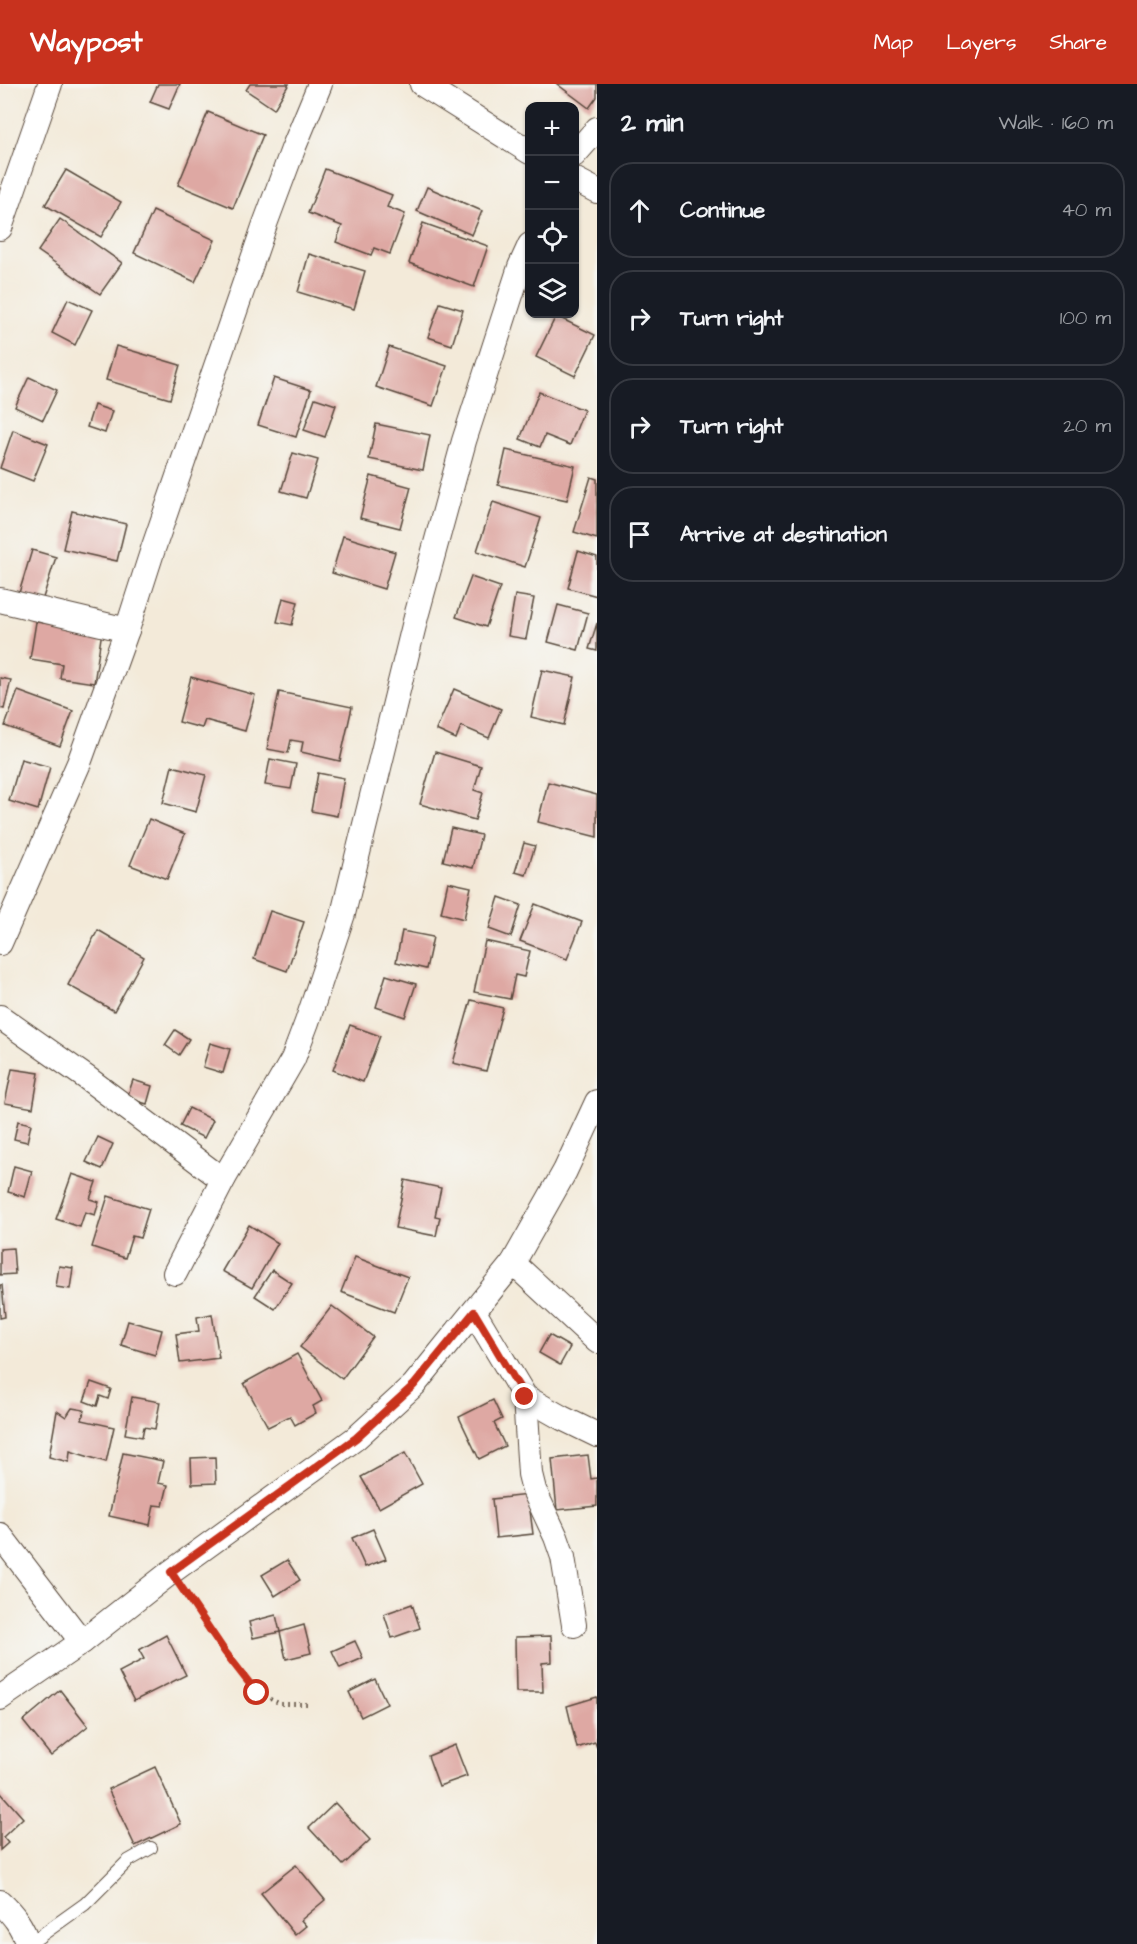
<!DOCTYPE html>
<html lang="en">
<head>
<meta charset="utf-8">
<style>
  :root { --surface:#171b24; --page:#20242c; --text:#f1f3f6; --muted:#9ea1a6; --line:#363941; --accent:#c8321e }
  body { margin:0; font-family:"Architects Daughter",sans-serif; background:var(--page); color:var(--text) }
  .controls { position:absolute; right:18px; top:18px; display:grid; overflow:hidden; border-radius:12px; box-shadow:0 2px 4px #0004 }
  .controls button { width:54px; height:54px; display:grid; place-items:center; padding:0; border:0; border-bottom:2px solid var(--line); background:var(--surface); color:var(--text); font:30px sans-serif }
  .stop { position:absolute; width:18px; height:18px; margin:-14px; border:4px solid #c8321e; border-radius:50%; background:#fff }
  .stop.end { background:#c8321e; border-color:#fff; box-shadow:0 2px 6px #0008 }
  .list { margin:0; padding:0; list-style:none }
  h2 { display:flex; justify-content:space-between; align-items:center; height:78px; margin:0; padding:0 24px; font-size:26px }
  h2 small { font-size:20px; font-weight:400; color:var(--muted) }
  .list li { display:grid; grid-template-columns:39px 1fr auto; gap:18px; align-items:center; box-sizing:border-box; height:96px; margin:0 12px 12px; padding:0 12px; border:2px solid var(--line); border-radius:24px }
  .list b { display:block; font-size:22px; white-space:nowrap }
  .list em { font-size:20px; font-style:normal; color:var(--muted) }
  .icon { flex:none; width:33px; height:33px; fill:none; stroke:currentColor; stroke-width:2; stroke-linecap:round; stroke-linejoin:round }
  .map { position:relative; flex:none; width:597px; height:1860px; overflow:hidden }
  header { display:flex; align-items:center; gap:36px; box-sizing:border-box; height:84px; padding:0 30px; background:var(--accent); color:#fff }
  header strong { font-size:28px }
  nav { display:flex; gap:33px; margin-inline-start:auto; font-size:21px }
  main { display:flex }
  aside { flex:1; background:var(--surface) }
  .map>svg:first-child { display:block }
  .building { fill:#dea8a3 }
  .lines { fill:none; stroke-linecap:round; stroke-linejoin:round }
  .service-casing { stroke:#57473a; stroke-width:14 }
  .minor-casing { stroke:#57473a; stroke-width:26 }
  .path { stroke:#57473a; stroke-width:4; stroke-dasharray:1.5 4.5; stroke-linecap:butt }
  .service { stroke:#fff; stroke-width:12 }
  .minor { stroke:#fff; stroke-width:24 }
  .route { stroke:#c8321e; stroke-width:8 }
</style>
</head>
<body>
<header>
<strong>Waypost</strong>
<nav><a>Map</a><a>Layers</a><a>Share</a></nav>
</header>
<main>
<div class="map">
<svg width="597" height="1860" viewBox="0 0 597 1860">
  <rect width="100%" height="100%" fill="#f6f6f2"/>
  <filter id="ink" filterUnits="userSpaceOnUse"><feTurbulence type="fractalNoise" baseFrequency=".0167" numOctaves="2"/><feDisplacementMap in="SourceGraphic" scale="12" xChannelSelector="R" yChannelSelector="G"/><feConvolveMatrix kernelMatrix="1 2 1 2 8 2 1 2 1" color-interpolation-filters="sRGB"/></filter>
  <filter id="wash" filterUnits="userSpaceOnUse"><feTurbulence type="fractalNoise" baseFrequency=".008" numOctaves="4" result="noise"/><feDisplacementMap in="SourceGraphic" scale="24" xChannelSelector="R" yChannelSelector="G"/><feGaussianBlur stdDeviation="1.35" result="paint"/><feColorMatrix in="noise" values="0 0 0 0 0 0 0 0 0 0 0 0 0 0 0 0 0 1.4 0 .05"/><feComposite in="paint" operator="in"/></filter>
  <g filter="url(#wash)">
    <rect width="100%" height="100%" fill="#f3ead9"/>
    <g id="blocks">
      <g class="building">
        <path d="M158,0H180L169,25L150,18Z"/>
        <path d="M250,0H289L274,25L246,6Z"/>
        <path d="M557,0H597V13L589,24Z"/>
        <path d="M208,28L263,51L233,124L178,101Z"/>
        <path d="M325,85L392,111L387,123L405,130L390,170L374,164L371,171L336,158L342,142L308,129Z"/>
        <path d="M66,86L121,118L101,153L45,121Z"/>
        <path d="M427,103L482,127L472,151L417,127Z"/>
        <path d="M153,127L215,156L195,198L134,169Z"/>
        <path d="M60,135L122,179L100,210L38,167Z"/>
        <path d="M423,139L488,162L474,203L409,179Z"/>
        <path d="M309,170L365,187L354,225L298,208Z"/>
        <path d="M68,215L92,226L75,261L52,249Z"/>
        <path d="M440,219L463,226L452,261L428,253Z"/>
        <path d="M556,232L595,251L575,292L536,273Z"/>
        <path d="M116,262L180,281L170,315L106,296Z"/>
        <path d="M389,263L447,282L433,322L376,303Z"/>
        <path d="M29,293L57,306L43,336L15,323Z"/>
        <path d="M274,294L311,306L296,353L258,341Z"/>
        <path d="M539,308L584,326L570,361L545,351L540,363L520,355Z"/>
        <path d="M315,314L336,321L325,353L304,346Z"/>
        <path d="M94,321L112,327L105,349L87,343Z"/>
        <path d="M376,340L430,351L423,386L369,375Z"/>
        <path d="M13,346L48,360L33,397L0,384Z"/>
        <path d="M506,366L575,382L567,416L498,401Z"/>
        <path d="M293,369L318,376L306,414L281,407Z"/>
        <path d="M371,392L411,403L400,444L360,434Z"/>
        <path d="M591,393L597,395V455L574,448Z"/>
        <path d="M493,418L541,434L525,483L477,467Z"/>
        <path d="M72,427L126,440L117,477L63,465Z"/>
        <path d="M343,452L395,468L384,505L332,489Z"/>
        <path d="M32,466L56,473L42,517L19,509Z"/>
        <path d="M578,467L597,473V512L568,504Z"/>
        <path d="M471,493L500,503L486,543L456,533Z"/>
        <path d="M515,511L534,514L526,555L508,552Z"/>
        <path d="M283,514L298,518L292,541L277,538Z"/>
        <path d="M558,521L588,529L578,566L548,558Z"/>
        <path d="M36,538L102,547L94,599L60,594L62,580L30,575Z"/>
        <path d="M597,539V567L589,565Z"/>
        <path d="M542,586L575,593L564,641L531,633Z"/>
        <path d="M191,593L255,611L245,647L205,636L202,644L179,638Z"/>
        <path d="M0,594L11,596L4,625L0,624Z"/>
        <path d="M454,605L501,625L489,654L461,642L456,655L436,646Z"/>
        <path d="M18,607L73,627L60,662L5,642Z"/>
        <path d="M279,608L352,623L340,677L301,668L303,658L291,656L288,669L267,665Z"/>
        <path d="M435,668L481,682L474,706L483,709L475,736L420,720Z"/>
        <path d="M21,675L50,683L38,726L9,717Z"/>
        <path d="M270,675L296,680L291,705L265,701Z"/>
        <path d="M172,682L206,691L196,728L163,719Z"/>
        <path d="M318,689L344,694L337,732L311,727Z"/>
        <path d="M548,698L597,711V753L538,738Z"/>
        <path d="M149,735L185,750L167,795L130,781Z"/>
        <path d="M451,744L481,751L473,784L443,777Z"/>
        <path d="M524,759L535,762L526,791L515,788Z"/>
        <path d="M448,798L471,803L464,835L441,829Z"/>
        <path d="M499,813L521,821L511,853L489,845Z"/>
        <path d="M535,820L582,838L567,875L520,857Z"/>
        <path d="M270,827L304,838L287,887L254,875Z"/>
        <path d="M98,846L144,873L114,927L68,901Z"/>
        <path d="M402,847L433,853L426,885L396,878Z"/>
        <path d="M485,857L530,867L524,893L515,891L510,915L474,908Z"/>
        <path d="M386,891L416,900L405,933L376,923Z"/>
        <path d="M471,916L503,924L486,987L453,979Z"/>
        <path d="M350,941L380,952L363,998L333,986Z"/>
        <path d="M175,946L189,955L179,971L165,961Z"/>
        <path d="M210,959L230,965L223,989L203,983Z"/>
        <path d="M12,985L39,989L33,1024L5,1019Z"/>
        <path d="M133,996L152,1002L147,1020L127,1014Z"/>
        <path d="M189,1024L213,1036L204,1054L180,1042Z"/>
        <path d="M18,1037L31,1040L27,1058L14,1055Z"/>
        <path d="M98,1053L113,1060L102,1085L86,1078Z"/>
        <path d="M14,1082L32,1087L25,1113L8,1108Z"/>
        <path d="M72,1090L96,1098L90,1115L99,1118L95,1131L85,1128L80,1143L56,1135Z"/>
        <path d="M405,1096L441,1104L435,1132L440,1133L436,1152L395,1144Z"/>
        <path d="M108,1112L149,1125L140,1154L132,1152L125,1174L92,1163Z"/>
        <path d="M249,1141L278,1159L252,1204L222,1187Z"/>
        <path d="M13,1164L15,1190L0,1191V1165Z"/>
        <path d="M355,1173L408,1193L394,1228L341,1208Z"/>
        <path d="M59,1182L73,1184L70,1205L56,1203Z"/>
        <path d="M272,1186L292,1199L275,1225L255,1212Z"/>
        <path d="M0,1201H2L5,1233L0,1234Z"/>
        <path d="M332,1222L373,1253L342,1295L300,1263Z"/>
        <path d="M212,1230L219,1274L180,1279L176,1250L199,1247L197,1233Z"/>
        <path d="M128,1237L162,1246L155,1271L121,1261Z"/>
        <path d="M549,1251L570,1263L560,1281L539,1269Z"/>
        <path d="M297,1270L322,1317L313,1322L316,1329L295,1341L290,1332L268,1343L244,1299Z"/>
        <path d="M91,1298L111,1305L108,1315L100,1312L97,1322L84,1317Z"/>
        <path d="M132,1313L160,1318L155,1345L144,1343L142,1353L125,1350Z"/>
        <path d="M493,1316L502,1335L494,1339L505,1362L479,1375L459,1333Z"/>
        <path d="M72,1324L84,1326L82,1336L114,1343L106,1378L70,1367L69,1378L49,1373L57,1327L66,1333Z"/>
        <path d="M123,1369L163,1377L158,1399L168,1401L163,1422L154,1421L150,1441L109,1432Z"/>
        <path d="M405,1369L422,1400L379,1424L361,1393Z"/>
        <path d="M588,1371L591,1395L597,1394V1422L557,1426L552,1375Z"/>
        <path d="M215,1373L216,1399L192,1400L191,1374Z"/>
        <path d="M528,1411L533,1450L496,1454L492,1415Z"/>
        <path d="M373,1445L386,1475L365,1483L352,1454Z"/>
        <path d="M287,1476L300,1496L275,1512L262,1491Z"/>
        <path d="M412,1520L420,1544L392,1554L384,1530Z"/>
        <path d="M276,1531L280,1548L253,1554L249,1538Z"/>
        <path d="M304,1541L311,1569L286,1575L280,1548Z"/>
        <path d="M166,1551L186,1591L134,1617L119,1588L144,1575L139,1566Z"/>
        <path d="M551,1552L552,1578L542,1579L543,1608H516L515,1553Z"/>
        <path d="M355,1557L363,1574L340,1584L332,1567Z"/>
        <path d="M375,1595L387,1620L361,1633L349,1608Z"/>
        <path d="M60,1606L88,1642L51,1672L23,1637Z"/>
        <path d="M597,1613V1664L595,1658L577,1664L567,1622Z"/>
        <path d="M455,1661L467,1692L439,1702L428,1672Z"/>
        <path d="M155,1683L181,1740L135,1762L108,1705Z"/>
        <path d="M0,1708L23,1734L3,1753L8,1759L0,1766Z"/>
        <path d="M335,1719L370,1756L343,1781L309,1744Z"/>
        <path d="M296,1781L325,1816L301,1836L306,1842L295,1851L261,1809Z"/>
      </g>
    </g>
  </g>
  <g filter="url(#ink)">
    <use href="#blocks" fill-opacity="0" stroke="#57473a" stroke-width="1.5"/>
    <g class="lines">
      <defs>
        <path id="service" d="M29,1860L85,1820L128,1777L151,1764"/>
        <g id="minor">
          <path d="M422,0L530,68"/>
          <path d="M574,71L597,45"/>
          <path d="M574,95L597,107"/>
          <path d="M0,144L50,0"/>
          <path d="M0,516L127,546"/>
          <path d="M0,859L79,679L127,546L153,465L265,140L293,65L320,0"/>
          <path d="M0,933L87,994L223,1096"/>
          <path d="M513,1179L597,1257"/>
          <path d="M175,1189L223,1096L293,975L307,938L343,830L417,529L464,357L520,183L530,161"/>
          <path d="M474,1228L525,1313L562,1334L597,1351"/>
          <path d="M525,1313L530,1390L534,1406L556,1453L563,1473L574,1541"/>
          <path d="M0,1451L82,1558"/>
          <path d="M0,1614L82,1558L171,1488L356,1354L414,1301L513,1179L565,1087L597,1018"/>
          <path d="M0,1818C14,1831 22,1842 28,1860"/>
        </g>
      </defs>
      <use href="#service" class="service-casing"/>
      <use href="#minor" class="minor-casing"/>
      <path class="path" d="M185,1509L225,1568L257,1609L281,1620H310"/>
      <use href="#service" class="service"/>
      <use href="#minor" class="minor"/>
    </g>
  </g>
  <g class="lines" filter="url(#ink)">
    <path class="route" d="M257,1609L225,1568L171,1488L356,1354L414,1301L474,1228L525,1313"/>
  </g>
</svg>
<div class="controls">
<button>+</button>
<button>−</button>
<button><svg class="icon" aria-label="locate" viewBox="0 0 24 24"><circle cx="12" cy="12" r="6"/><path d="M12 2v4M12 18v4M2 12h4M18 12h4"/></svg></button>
<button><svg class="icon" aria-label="layers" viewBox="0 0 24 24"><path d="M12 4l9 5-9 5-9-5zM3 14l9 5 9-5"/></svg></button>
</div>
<div class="stop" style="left:257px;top:1609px"></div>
<div class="stop end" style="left:525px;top:1313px"></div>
</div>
<aside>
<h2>2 min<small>Walk · 160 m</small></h2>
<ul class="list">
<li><svg class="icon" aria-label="ahead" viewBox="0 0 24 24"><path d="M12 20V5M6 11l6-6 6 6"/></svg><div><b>Continue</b></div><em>40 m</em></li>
<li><svg class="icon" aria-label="right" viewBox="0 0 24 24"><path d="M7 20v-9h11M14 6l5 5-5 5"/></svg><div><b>Turn right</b></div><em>100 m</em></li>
<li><svg class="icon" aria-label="right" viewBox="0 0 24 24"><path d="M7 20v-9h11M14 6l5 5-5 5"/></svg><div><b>Turn right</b></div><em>20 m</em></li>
<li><svg class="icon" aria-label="arrive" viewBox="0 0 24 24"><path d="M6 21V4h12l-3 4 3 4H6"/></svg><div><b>Arrive at destination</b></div></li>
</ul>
</aside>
</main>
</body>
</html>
